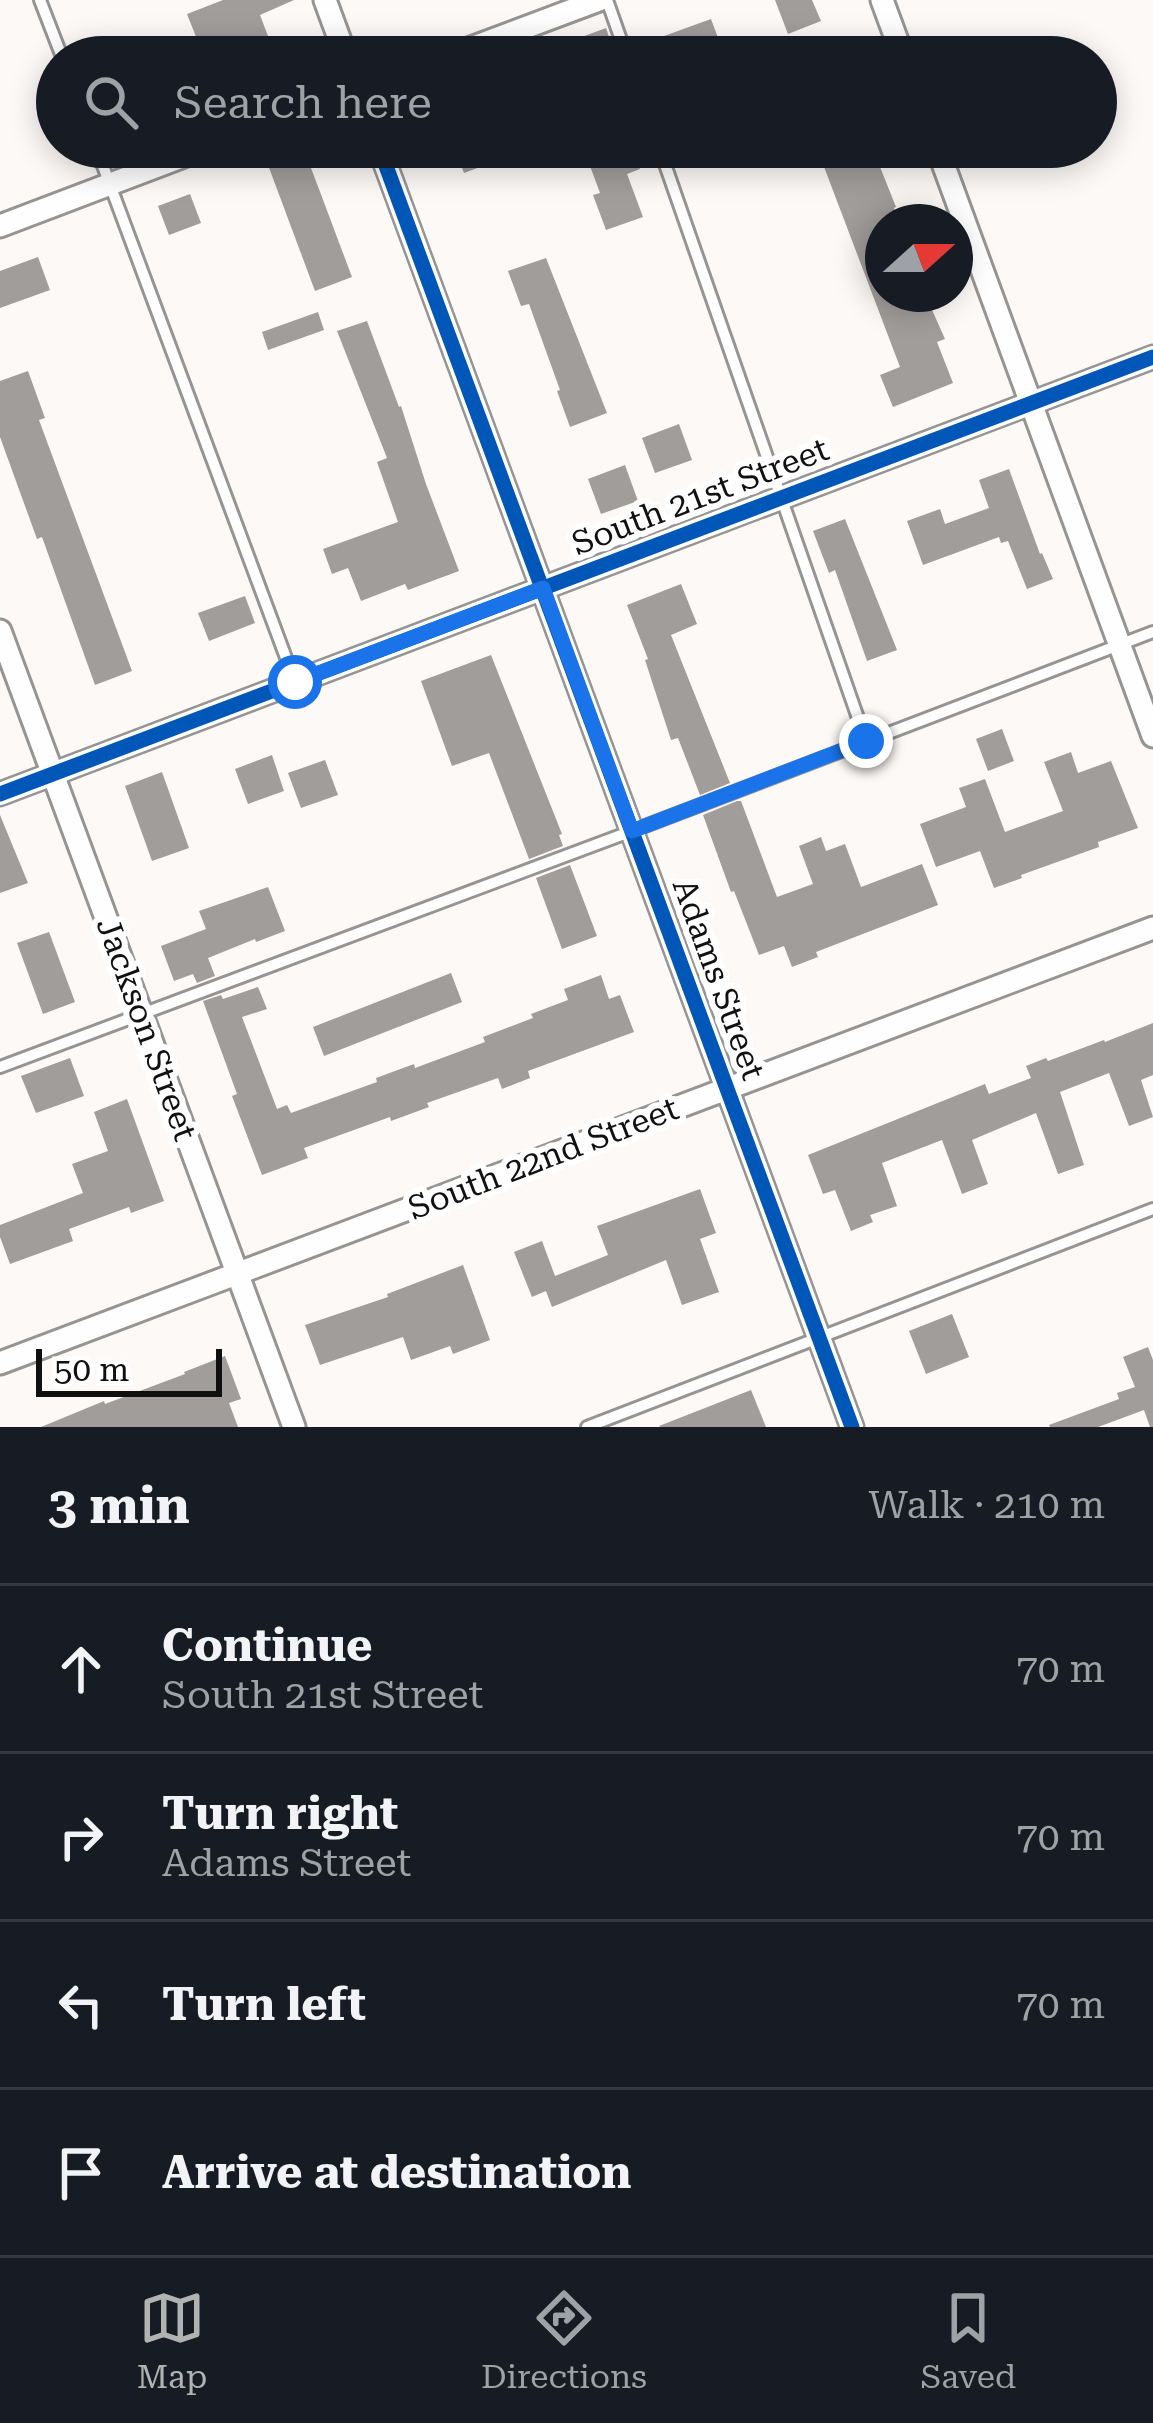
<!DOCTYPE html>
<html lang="en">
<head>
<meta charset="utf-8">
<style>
  :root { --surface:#171b24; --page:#20242c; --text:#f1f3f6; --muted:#9ea1a6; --line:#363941; --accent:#b1b2b2 }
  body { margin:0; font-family:"Roboto Serif",serif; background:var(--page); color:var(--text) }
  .compass { position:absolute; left:865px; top:204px; width:108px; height:108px; border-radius:50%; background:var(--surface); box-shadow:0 6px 30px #0003; rotate:69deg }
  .scale { position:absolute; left:36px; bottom:30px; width:186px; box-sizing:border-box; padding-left:12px; border:6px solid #101010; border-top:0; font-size:33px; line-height:42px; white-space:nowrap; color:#101010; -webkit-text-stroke:9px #fff; paint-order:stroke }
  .stop { position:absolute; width:36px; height:36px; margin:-27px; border:9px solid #1a73e8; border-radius:50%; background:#fff }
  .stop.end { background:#1a73e8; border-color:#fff; box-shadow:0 3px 12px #0008 }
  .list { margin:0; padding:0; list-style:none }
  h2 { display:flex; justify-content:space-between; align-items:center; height:156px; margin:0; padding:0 48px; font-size:51px }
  h2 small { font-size:39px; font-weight:400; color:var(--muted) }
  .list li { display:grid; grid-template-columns:78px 1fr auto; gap:36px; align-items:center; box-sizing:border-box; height:168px; padding:0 48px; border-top:3px solid var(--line) }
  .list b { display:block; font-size:45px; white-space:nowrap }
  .list p { margin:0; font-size:39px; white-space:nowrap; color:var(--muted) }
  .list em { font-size:39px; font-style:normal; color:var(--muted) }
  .icon { flex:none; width:66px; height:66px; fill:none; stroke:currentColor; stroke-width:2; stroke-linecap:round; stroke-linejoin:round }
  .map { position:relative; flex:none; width:1153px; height:1427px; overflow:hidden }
  .search { position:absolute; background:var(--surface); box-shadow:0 6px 30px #0003; left:36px; right:36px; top:36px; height:132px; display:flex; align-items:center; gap:30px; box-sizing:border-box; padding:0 42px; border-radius:66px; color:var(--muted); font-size:45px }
  .sheet { height:828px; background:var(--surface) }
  nav { display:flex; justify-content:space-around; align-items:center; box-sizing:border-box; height:168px; border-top:3px solid var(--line); background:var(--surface); font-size:33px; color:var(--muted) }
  nav a { display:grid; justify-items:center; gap:6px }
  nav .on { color:var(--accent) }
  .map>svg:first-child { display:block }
  .building { fill:#a09d9b }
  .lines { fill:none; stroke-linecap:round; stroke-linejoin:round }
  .lane-casing { stroke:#969594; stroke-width:16 }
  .street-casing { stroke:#969594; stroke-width:27 }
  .lane { stroke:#fffefe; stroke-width:10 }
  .street { stroke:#fffefe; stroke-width:21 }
  .cycleway-casing { stroke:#fff; stroke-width:22 }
  .cycleway { stroke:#0057b8; stroke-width:15 }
  .route { stroke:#1a73e8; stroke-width:15 }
  .labels { text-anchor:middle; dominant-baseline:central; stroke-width:12; stroke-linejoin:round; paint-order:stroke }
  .street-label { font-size:33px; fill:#101010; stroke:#fff }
</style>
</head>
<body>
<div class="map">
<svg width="1153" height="1427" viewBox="0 0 1153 1427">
  <rect width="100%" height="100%" fill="#fcf9f6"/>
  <g class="building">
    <path d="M223,0H294L260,15L276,57H204L187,14Z"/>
    <path d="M775,0H812L821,21L788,34Z"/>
    <path d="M711,19L723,51L707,57H660L653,40Z"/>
    <path d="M606,28L616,57H533V55Z"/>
    <path d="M454,147H528L529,149L464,173Z"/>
    <path d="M583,147H632L640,169L627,174L643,217L606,230L593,195L600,193Z"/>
    <path d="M828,147H872L896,207L894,208L899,222H883V294H925L945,339L937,342L953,383L893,407L880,375L900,367L818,151Z"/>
    <path d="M305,152L352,277L315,291L268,165Z"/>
    <path d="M190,194L201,223L169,235L158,206Z"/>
    <path d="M38,257L50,290L0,308V271Z"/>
    <path d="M546,258L607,413L570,427L557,391L560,390L529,304L521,306L508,271Z"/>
    <path d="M318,312L324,330L268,350L262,332Z"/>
    <path d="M367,321L399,407L401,406L426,484L459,571L408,590L405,584L361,601L348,568L332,574L323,549L398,522L377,462L387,458L337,331Z"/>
    <path d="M28,371L45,418L39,420L132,671L95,685L42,537L37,539L0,437V381Z"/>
    <path d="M679,424L692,460L655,473L642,438Z"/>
    <path d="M625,465L638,501L601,514L588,479Z"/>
    <path d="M1009,469L1040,554L1042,553L1053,579L1027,589L1008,541L1001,543L999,537L923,565L907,521L940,509L945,524L989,508L979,480Z"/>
    <path d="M845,519L897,650L867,661L835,570L829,573L813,531Z"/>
    <path d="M681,584L697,624L671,635L730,783L700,795L678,738L671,740L645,660L648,659L627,605Z"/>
    <path d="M245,596L255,623L209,641L198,613Z"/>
    <path d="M491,655L562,834L559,835L563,846L529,859L489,753L452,766L421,681Z"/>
    <path d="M1002,729L1014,761L988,771L976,739Z"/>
    <path d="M1071,752L1078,773L1111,761L1138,828L1098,842L1099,847L1021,875L1022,878L994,888L980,851L936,867L920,824L966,807L959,788L985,779L1005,832L1063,811L1044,762Z"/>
    <path d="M272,755L284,791L248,804L235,769Z"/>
    <path d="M325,760L338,795L301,808L288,773Z"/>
    <path d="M162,772L189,848L152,861L125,786Z"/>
    <path d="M737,801H741L777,897L813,884L799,846L821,837L826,851L845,844L861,887L922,864L938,905L816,952L818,957L792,967L784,946L759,955L734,891L731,892L703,815Z"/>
    <path d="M0,815L28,883L0,893Z"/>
    <path d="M570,865L597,936L562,949L536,878Z"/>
    <path d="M268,887L285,931L256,942L255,939L208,958L215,976L197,983L193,974L174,981L161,946L206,929L199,911Z"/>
    <path d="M49,932L75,1002L43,1014L17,943Z"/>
    <path d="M451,973L462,1002L324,1056L313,1027Z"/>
    <path d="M601,975L609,999L620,995L634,1032L528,1071L530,1078L502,1089L498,1078L427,1103L429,1107L391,1121L390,1117L304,1148L308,1158L262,1175L232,1096L237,1094L203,1001L221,995L223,999L258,987L267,1009L242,1017L277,1109L287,1105L291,1113L377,1082L376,1078L414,1064L415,1068L485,1042L483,1037L533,1018L531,1014L568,1000L564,989Z"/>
    <path d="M1153,1023V1075L1141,1080L1153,1117L1129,1126L1109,1073L1060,1092L1084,1165L1058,1174L1036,1113L972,1140L988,1184L962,1194L942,1140L882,1163L897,1206L870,1215L873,1222L851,1231L835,1190L823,1194L808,1155L985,1084L989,1094L1031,1078L1026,1066L1046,1058L1048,1061L1104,1040L1105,1042Z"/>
    <path d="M70,1058L84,1096L36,1113L21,1076Z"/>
    <path d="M127,1099L164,1201L131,1213L129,1207L69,1229L73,1241L10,1264L0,1237V1225L83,1193L72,1164L108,1151L94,1112Z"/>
    <path d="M700,1189L716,1233L700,1239L719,1292L682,1305L666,1260L552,1307L546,1291L532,1297L514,1252L542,1241L555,1276L608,1255L597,1226Z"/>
    <path d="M463,1265L490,1340L453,1354L450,1346L411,1360L403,1337L320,1365L305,1325L388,1297L387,1294Z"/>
    <path d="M952,1314L969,1357L926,1374L909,1331Z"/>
    <path d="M1148,1347L1153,1360V1427H1150L1144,1410L1098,1427H1050L1049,1425L1119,1399L1117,1393L1135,1387L1123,1357Z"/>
    <path d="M225,1356L241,1399L229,1403L238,1427H41L104,1401L105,1404L185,1374L184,1372Z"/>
    <path d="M751,1390L766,1427H660L659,1426Z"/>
  </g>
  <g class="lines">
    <defs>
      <g id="lane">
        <path d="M40,0L62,57"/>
        <path d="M607,0L627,57"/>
        <path d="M96,147L295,682"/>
        <path d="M659,147L866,741"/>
        <path d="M0,1067L632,831L1153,632"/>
        <path d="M587,1427L1153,1209"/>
      </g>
      <g id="street">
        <path d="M325,0L346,57"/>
        <path d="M882,0L903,57"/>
        <path d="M447,57L599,0"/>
        <path d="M379,147L852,1427"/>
        <path d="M937,147L1153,736"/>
        <path d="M0,226L208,147"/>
        <path d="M0,631L294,1427"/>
        <path d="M0,794L1153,357"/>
        <path d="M0,1363L1153,928"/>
      </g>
    </defs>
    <use href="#lane" class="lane-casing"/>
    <use href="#street" class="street-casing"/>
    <use href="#lane" class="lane"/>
    <use href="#street" class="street"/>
    <defs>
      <g id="cycleway">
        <path d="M379,147L852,1427"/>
        <path d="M0,794L1153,357"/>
      </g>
    </defs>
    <use href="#cycleway" class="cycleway-casing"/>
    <use href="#cycleway" class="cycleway"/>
  </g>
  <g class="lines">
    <path class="route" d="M295,682L543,588L632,831L866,741"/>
  </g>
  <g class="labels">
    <g class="street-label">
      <text transform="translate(700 496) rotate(-21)">South 21st Street</text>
      <text transform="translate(719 979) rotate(70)">Adams Street</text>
      <text transform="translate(147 1029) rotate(70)">Jackson Street</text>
      <text transform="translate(543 1158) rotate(-21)">South 22nd Street</text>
    </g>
  </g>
</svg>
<svg class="compass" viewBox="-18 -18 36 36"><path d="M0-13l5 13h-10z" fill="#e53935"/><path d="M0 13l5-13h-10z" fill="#9ea1a6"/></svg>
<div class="scale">50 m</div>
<div class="stop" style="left:295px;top:682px"></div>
<div class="stop end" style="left:866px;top:741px"></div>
<div class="search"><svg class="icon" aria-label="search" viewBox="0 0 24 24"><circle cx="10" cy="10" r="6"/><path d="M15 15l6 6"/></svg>Search here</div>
</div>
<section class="sheet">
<h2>3 min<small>Walk · 210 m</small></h2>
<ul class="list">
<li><svg class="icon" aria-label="ahead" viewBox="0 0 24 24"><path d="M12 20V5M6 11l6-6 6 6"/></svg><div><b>Continue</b><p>South 21st Street</p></div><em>70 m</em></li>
<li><svg class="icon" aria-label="right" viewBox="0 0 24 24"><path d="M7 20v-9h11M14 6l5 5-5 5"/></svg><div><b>Turn right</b><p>Adams Street</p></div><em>70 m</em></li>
<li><svg class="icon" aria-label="left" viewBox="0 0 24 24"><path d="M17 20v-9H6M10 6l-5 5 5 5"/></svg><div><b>Turn left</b></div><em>70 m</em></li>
<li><svg class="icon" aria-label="arrive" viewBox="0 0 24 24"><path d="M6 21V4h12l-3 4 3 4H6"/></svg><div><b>Arrive at destination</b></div></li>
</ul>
</section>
<nav>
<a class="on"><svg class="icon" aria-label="map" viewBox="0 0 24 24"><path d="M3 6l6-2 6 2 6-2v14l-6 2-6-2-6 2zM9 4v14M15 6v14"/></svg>Map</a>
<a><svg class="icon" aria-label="directions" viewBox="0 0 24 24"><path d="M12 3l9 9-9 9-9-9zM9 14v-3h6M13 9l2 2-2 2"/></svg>Directions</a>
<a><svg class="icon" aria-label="saved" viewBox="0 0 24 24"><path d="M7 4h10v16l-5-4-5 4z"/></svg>Saved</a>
</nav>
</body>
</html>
